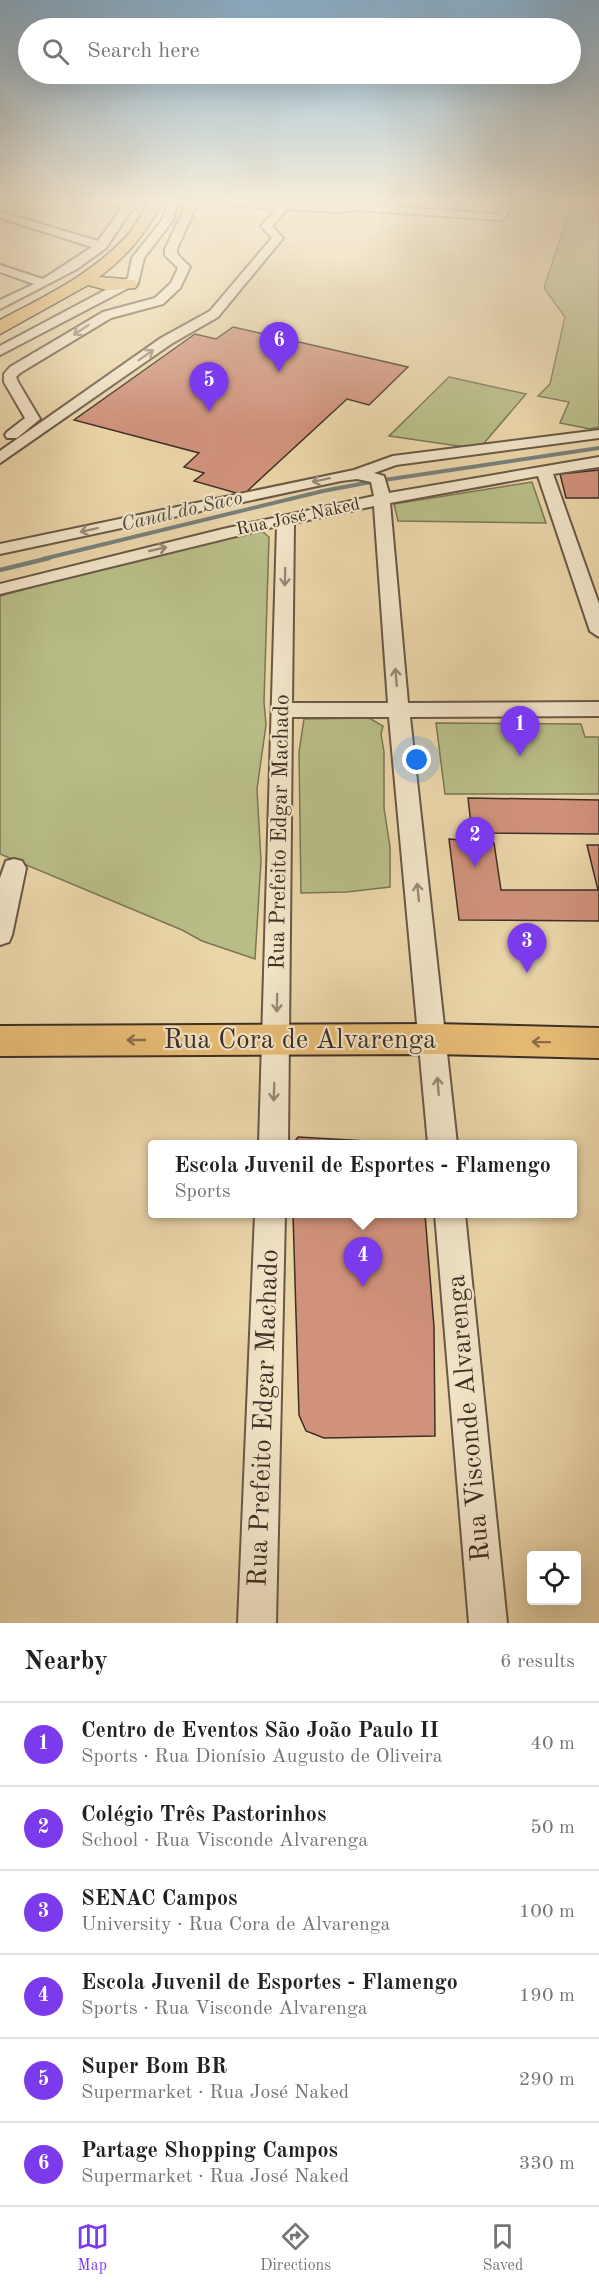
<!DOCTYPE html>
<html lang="en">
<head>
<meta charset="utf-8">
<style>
  :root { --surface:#fff; --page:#f2f2f2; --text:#202124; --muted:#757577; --line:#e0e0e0; --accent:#7c3aed }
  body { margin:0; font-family:"Old Standard TT",serif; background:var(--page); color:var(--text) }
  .controls { position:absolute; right:18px; bottom:18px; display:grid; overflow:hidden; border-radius:6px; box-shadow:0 6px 24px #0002 }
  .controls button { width:54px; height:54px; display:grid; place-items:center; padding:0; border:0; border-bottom:2px solid var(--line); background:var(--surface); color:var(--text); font:30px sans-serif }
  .you { position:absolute; left:417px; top:760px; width:21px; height:21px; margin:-15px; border:4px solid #fff; border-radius:50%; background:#1a73e8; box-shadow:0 0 0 9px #1a73e833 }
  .badge { display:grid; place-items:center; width:39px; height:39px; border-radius:50%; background:var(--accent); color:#fff; font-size:20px; font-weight:700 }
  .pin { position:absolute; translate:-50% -50px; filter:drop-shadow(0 2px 3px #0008) }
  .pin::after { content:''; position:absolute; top:32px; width:21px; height:18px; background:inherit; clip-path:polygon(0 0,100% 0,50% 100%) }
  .popup { position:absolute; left:148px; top:1140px; width:429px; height:78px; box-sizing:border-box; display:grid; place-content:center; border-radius:6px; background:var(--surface); filter:drop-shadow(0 2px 4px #0005); font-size:20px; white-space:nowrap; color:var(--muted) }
  .popup b { font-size:22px; color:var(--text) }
  .popup::after { content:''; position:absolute; left:50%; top:100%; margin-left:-12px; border:12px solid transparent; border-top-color:var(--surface) }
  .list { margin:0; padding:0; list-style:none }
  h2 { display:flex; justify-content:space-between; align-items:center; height:78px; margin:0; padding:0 24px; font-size:26px }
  h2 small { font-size:20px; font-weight:400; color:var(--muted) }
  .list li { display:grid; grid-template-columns:39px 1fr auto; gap:18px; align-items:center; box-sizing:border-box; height:84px; padding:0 24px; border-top:2px solid var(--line) }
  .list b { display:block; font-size:22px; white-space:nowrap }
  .list p { margin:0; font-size:20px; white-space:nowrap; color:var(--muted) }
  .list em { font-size:20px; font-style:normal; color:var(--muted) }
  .icon { flex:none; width:33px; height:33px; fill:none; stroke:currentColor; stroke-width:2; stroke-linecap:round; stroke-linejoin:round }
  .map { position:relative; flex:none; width:599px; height:1623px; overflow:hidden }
  .search { position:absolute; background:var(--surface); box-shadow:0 6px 24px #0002; left:18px; right:18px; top:18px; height:66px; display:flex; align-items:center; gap:15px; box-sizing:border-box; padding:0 21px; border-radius:33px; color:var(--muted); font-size:22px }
  .sheet { height:582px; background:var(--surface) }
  nav { display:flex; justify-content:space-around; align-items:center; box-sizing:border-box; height:84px; border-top:2px solid var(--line); background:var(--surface); font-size:16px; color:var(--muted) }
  nav a { display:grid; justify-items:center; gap:3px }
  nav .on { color:var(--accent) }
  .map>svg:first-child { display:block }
  .green { fill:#b8bd87; stroke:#7b7656; stroke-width:1.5 }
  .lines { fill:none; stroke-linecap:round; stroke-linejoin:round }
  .stream-far1 { stroke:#78807b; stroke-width:4 }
  .stream { stroke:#78807b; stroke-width:4.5 }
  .building { fill:#d1927c; stroke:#3e2e24; stroke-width:1.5 }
  .minor-casing { stroke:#695846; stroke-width:4 }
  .major-casing { stroke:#3e2e24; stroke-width:4 }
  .highway-casing { stroke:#3e2e24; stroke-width:3 }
  .minor { fill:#f2e4c8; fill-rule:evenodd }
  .major { fill:#e6bb75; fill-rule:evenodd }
  .highway { fill:#e6bb75; fill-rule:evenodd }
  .oneway { stroke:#988976 }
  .oneway2 { stroke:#8a6d48 }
  .labels { text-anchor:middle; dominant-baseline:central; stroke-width:4.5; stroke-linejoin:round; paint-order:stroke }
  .far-street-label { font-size:18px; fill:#3e2e24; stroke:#f2e4c8 }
  .far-water-label { font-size:20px; font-style:italic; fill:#514941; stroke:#f2e4c8 }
  .street-label { font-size:22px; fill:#3e2e24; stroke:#f2e4c8 }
  .near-street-label { font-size:27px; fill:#3e2e24; stroke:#f2e4c8 }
</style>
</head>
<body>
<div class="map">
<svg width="599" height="1623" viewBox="0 0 599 1623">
  <rect width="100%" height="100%" fill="#ebd6aa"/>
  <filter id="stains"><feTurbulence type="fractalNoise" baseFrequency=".00333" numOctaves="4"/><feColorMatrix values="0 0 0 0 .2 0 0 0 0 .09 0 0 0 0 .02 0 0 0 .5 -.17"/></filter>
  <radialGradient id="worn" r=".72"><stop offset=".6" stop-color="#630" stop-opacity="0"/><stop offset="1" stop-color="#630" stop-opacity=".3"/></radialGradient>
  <g class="green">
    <path d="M573,200H599V427L590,429L560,423L569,402L538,396L550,384L565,317L544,288Z"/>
    <path d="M449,377L526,394L479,449L389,436Z"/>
    <path d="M532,482L546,523L398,521L394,504Z"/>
    <path d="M262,531L269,537L264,702L266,725L257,789L261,861L255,959L202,941L182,930L0,854V596L160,552Z"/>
    <path d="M369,718L383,726L381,734L384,752V808L390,847V887L346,892L301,893L299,752L304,719Z"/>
    <path d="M436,723L581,724L585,737H599V794H445Z"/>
  </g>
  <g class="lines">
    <g class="stream-far1">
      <path d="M384,480L599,448"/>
      <path d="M43,559L323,491L371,482"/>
    </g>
    <path class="stream" d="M0,570L49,558"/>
  </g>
  <g class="building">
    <path d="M233,327L408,367L369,405L347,399L243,495L194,481L204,473L184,467L199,453L74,420L195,334L216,339Z"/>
    <path d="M599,470V498H566L560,474Z"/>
    <path d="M468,798L599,800V834L472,833Z"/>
    <path d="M449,839L494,843L501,890H598L587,845H599V921L459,920Z"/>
    <path d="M298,1137L401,1143V1144H293Z"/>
    <path d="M293,1214H425L434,1327L435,1436L324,1438L306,1431L299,1415Z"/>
  </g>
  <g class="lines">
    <defs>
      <g id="minor">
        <path d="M99,200C109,199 119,204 129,203C137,203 144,199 153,200L132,209L106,248L77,269L0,309V300L34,284L0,272V265L43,279L92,247L0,218V212L98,241L122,208Z"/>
        <path d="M169,200H179L173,220L144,258L138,283L0,355V346L128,278L132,258L163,219Z"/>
        <path d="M189,200H199L177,249V254L190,267L180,288L163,304L111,318L20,373L16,377L18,382L40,419L17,438H7L5,435L7,432L25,418L4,382V374L10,367L103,312L155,298L171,283L178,268L165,255V249Z"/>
        <path d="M204,200L340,206L355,204L497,214L503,200H513L506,217L501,220L355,210L340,212L287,209L272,226L283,238L218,317L171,344L0,463V451L161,338L210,311L272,238L261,226L276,209L209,203Z"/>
        <path d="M599,430V438L396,465L374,473L384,476L389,493L599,457V467L553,474L599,604V637L590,631L538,476L390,503L408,703L599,702V716L410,717L457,1144H428L389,717H292L288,1144H259L277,526L0,594V584L223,529L374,496L371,482L357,479L341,481L0,554V544L354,470L393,456ZM374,506L388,703H292L294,523Z"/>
        <path d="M14,859L22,861L26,868L12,935L9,942L0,945V878L6,861Z"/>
        <path d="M255,1214H285L276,1623H238Z"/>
        <path d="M435,1214H465L507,1623H469Z"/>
      </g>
      <path id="major" d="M434,1024L599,1028V1058L434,1054L0,1056V1026Z"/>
      <path id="highway" d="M149,200H164C146,232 129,255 99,277L135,280L138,284L135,288L107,290L88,285L0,334V320C46,296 96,272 130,232C138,222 143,210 149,200Z"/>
    </defs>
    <use href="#minor" class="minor-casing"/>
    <use href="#major" class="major-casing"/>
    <use href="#highway" class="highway-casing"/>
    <use href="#minor" class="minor"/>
    <use href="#major" class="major"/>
    <use href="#highway" class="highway"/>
  </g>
  <defs><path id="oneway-shaft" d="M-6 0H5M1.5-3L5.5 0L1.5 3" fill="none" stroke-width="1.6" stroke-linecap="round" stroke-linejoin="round" transform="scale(1.5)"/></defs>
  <g class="oneway">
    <use href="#oneway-shaft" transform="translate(81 330) rotate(147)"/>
    <use href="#oneway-shaft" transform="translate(146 355) rotate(-35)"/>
    <use href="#oneway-shaft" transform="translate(321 480) rotate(168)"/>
    <use href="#oneway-shaft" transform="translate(89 530) rotate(168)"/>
    <use href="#oneway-shaft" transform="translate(158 549) rotate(-13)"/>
    <use href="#oneway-shaft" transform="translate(285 577) rotate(91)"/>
    <use href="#oneway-shaft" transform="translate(396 677) rotate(-95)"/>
    <use href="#oneway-shaft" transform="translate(418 892) rotate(-96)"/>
    <use href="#oneway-shaft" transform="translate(277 1003) rotate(91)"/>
    <use href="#oneway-shaft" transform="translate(438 1086) rotate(-95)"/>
    <use href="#oneway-shaft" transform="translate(274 1092) rotate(92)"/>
  </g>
  <g class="oneway2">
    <use href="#oneway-shaft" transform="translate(136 1040) rotate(180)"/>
    <use href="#oneway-shaft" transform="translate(541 1042) rotate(-179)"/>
  </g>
  <linearGradient id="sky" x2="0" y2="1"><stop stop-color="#8bb5d4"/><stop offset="0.47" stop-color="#f6edd9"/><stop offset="1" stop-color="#f6edd9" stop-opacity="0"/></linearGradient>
  <rect width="599" height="427" fill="url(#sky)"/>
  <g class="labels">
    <g class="far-street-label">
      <text transform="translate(298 517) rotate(-12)">Rua José Naked</text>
    </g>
    <g class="far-water-label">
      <text transform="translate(182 512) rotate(-13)">Canal do Saco</text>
    </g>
    <g class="street-label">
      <text transform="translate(280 832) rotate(-89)">Rua Prefeito Edgar Machado</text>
    </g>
    <g class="near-street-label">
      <text x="300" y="1040">Rua Cora de Alvarenga</text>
      <text transform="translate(264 1418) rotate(-88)">Rua Prefeito Edgar Machado</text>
      <text transform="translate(469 1418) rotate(-95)">Rua Visconde Alvarenga</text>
    </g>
  </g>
  <rect width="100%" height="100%" filter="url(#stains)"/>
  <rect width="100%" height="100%" fill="url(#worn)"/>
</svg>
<div class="controls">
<button><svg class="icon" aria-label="locate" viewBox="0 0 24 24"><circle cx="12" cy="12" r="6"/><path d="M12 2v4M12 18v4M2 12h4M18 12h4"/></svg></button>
</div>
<div class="you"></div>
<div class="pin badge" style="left:520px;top:756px">1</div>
<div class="pin badge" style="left:475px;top:867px">2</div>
<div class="pin badge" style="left:527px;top:973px">3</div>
<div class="pin badge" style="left:363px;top:1287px">4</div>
<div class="popup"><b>Escola Juvenil de Esportes - Flamengo</b>Sports</div>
<div class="pin badge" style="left:209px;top:412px">5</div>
<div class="pin badge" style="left:279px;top:372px">6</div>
<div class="search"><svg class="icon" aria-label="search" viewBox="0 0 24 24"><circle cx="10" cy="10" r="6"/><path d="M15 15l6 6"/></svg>Search here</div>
</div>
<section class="sheet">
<h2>Nearby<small>6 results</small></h2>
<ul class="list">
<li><span class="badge">1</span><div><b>Centro de Eventos São João Paulo II</b><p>Sports · Rua Dionísio Augusto de Oliveira</p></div><em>40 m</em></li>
<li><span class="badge">2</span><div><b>Colégio Três Pastorinhos</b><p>School · Rua Visconde Alvarenga</p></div><em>50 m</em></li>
<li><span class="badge">3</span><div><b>SENAC Campos</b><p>University · Rua Cora de Alvarenga</p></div><em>100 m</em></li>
<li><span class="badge">4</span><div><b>Escola Juvenil de Esportes - Flamengo</b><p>Sports · Rua Visconde Alvarenga</p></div><em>190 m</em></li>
<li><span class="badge">5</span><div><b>Super Bom BR</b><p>Supermarket · Rua José Naked</p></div><em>290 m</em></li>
<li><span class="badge">6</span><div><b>Partage Shopping Campos</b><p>Supermarket · Rua José Naked</p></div><em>330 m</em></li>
</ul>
</section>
<nav>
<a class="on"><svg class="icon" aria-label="map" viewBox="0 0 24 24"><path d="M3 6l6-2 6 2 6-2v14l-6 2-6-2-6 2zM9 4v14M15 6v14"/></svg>Map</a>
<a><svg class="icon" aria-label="directions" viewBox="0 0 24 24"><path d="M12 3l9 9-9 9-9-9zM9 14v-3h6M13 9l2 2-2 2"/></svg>Directions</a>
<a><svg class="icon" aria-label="saved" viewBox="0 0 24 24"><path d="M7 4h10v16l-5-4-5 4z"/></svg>Saved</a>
</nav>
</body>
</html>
